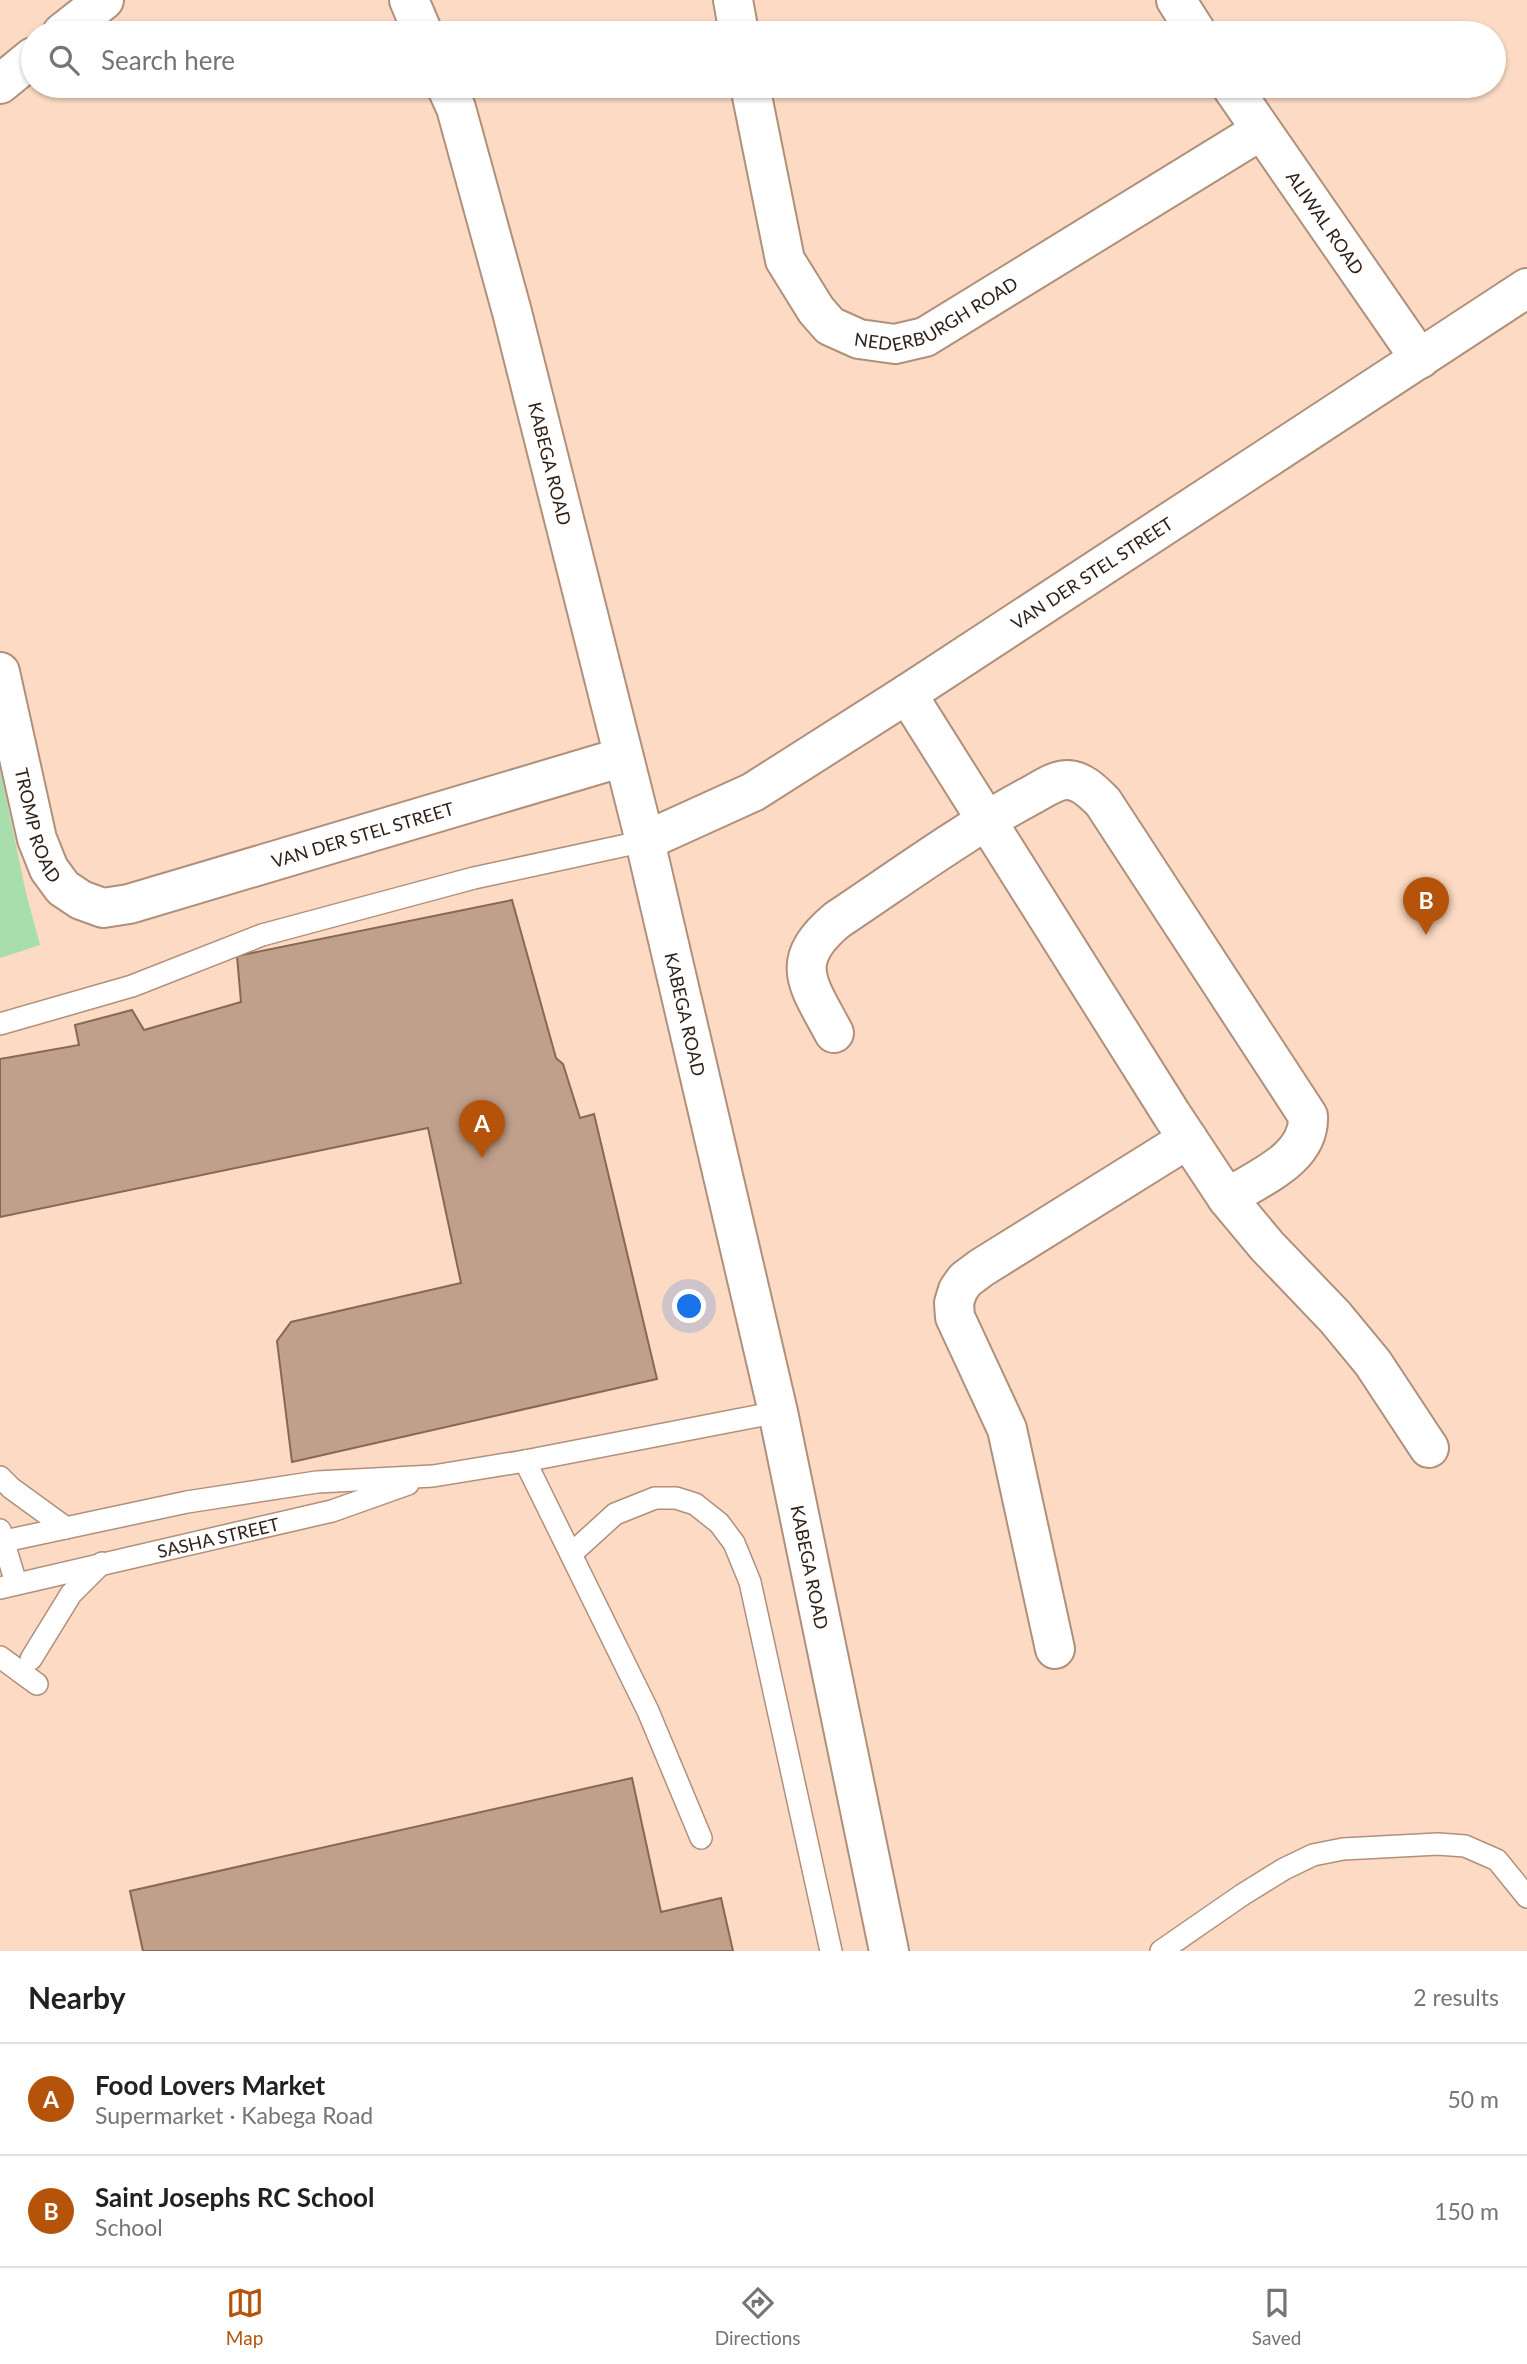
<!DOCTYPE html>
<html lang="en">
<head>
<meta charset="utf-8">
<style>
  :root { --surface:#fff; --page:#f2f2f2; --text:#202124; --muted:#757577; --line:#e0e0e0; --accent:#b45309 }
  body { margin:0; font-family:Lato,sans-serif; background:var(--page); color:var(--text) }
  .you { position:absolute; left:690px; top:1307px; width:24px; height:24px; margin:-18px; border:5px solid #fff; border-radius:50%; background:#1a73e8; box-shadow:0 0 0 10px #1a73e833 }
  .badge { display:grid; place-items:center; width:46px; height:46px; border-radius:50%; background:var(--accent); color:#fff; font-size:23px; font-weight:700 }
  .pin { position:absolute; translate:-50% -58px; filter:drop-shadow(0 2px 4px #0008) }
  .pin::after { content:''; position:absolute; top:37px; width:24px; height:21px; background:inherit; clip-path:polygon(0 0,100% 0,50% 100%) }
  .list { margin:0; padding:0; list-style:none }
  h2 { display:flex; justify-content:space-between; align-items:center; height:91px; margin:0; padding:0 28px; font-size:30px }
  h2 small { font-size:23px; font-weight:400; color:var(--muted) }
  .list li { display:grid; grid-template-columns:46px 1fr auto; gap:21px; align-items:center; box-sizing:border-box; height:112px; padding:0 28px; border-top:2px solid var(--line) }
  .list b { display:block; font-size:26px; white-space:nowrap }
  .list p { margin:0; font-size:23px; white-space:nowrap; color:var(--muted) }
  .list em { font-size:23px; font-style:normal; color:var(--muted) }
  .icon { flex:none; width:38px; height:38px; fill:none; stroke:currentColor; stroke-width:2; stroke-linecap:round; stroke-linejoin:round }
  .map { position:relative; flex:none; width:1527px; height:1951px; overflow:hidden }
  .search { position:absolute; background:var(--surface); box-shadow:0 2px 5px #0004; left:21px; right:21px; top:21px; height:77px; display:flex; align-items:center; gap:18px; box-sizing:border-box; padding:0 24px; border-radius:38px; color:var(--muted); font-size:26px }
  .sheet { height:315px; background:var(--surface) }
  nav { display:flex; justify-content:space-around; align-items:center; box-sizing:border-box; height:98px; border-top:2px solid var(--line); background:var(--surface); font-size:19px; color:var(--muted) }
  nav a { display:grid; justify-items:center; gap:4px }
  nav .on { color:var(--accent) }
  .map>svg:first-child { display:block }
  .green { fill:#a8ddac }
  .building { fill:#c1a08b; stroke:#866854; stroke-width:2 }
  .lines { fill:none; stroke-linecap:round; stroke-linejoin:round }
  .lane-casing { stroke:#b0907b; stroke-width:24 }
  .street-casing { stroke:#b0907b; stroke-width:42 }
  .secondary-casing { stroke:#b0907b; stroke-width:42 }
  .lane { stroke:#fff; stroke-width:21 }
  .street { stroke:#fff; stroke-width:38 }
  .secondary { stroke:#fff; stroke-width:38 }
  .labels { text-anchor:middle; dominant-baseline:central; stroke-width:7; stroke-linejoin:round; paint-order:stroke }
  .street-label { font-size:18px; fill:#2f221a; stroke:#fcdac3 }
</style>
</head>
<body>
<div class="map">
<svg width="1527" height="1951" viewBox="0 0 1527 1951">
  <rect width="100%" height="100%" fill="#fcdac3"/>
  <path class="green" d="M0,769L26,893L40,945L0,958Z"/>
  <g class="building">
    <path d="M512,900L556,1058L563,1064L580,1118L594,1114L657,1379L292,1462L277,1341L291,1322L461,1283L428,1128L0,1217V1059L79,1045L75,1025L132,1010L144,1030L241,1002L237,956Z"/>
    <path d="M632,1778L661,1912L721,1898L733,1951H143L130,1891Z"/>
  </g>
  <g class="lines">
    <defs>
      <g id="lane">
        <path d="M0,1024L132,986L262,935L474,878L645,841"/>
        <path d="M525,1461L648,1711L701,1838"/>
        <path d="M0,1477L11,1488L66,1528"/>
        <path d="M0,1530L16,1583"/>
        <path d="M0,1542L187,1502L317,1482L433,1476L525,1461L778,1412"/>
        <path d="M571,1554L615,1514L655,1498H676L695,1504L719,1523L734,1543L750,1582L831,1951"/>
        <path id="s1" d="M0,1588L332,1511L408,1484"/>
        <path d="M0,1657L37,1684"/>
        <path d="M31,1659L71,1594L102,1563"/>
        <path d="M1161,1951L1242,1895L1284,1869L1313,1855L1343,1849L1438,1844L1465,1846L1497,1860L1527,1897"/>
      </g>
      <g id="street">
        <path d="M733,0L739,33"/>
        <path d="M1176,0L1197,33"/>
        <path d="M62,33L104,0"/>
        <path d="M0,84L33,57"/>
        <path id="s2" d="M750,86L785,260L816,310L830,326L859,339L895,344L925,337L1260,131"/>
        <path id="s3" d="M1231,86L1420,359"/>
        <path id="s4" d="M0,672L37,839L49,869L63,888L81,900L103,908L129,904L623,757"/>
        <path d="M907,694L1172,1115L1227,1198L1267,1246L1335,1317L1373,1363L1429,1448"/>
        <path id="s5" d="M645,841L753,792L907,694L1527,288"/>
        <path d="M834,1033C808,984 787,962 837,920C900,878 961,833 1028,797C1040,791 1054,780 1067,780C1082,780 1094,793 1103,802L1308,1116C1310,1159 1258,1178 1227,1198"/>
        <path d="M1055,1649L1007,1429L955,1317L954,1303L958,1290L965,1280L981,1268L1188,1139"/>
      </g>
      <g id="secondary">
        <path d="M409,0L423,33"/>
        <path id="s6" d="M446,86L456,108L512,312L645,841L778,1412L889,1951"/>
      </g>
    </defs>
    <use href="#lane" class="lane-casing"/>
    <use href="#street" class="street-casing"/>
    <use href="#secondary" class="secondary-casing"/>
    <use href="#lane" class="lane"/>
    <use href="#street" class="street"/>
    <use href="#secondary" class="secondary"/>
  </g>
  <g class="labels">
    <g class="street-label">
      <text stroke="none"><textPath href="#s3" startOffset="166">ALIWAL ROAD</textPath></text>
      <text stroke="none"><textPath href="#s2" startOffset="374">NEDERBURGH ROAD</textPath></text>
      <text stroke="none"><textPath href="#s6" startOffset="392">KABEGA ROAD</textPath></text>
      <text stroke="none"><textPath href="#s5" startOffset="522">VAN DER STEL STREET</textPath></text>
      <text stroke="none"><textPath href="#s4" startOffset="158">TROMP ROAD</textPath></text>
      <text stroke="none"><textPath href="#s4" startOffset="542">VAN DER STEL STREET</textPath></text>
      <text stroke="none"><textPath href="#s6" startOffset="959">KABEGA ROAD</textPath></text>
      <text stroke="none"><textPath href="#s1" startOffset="224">SASHA STREET</textPath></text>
      <text stroke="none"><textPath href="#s6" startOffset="1526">KABEGA ROAD</textPath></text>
    </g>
  </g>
</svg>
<div class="you"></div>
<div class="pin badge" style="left:482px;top:1158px">A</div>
<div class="pin badge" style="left:1426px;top:935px">B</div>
<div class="search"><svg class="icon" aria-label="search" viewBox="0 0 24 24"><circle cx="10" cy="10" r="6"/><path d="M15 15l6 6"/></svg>Search here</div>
</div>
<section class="sheet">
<h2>Nearby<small>2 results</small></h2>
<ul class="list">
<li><span class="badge">A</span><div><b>Food Lovers Market</b><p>Supermarket · Kabega Road</p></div><em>50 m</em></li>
<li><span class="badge">B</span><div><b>Saint Josephs RC School</b><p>School</p></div><em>150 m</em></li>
</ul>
</section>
<nav>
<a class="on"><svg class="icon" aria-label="map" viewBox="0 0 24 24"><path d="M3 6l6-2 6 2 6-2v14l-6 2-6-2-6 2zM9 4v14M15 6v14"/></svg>Map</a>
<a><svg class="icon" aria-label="directions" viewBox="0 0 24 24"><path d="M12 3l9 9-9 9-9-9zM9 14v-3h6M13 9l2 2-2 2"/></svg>Directions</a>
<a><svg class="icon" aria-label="saved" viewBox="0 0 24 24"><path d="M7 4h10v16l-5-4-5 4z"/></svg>Saved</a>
</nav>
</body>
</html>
